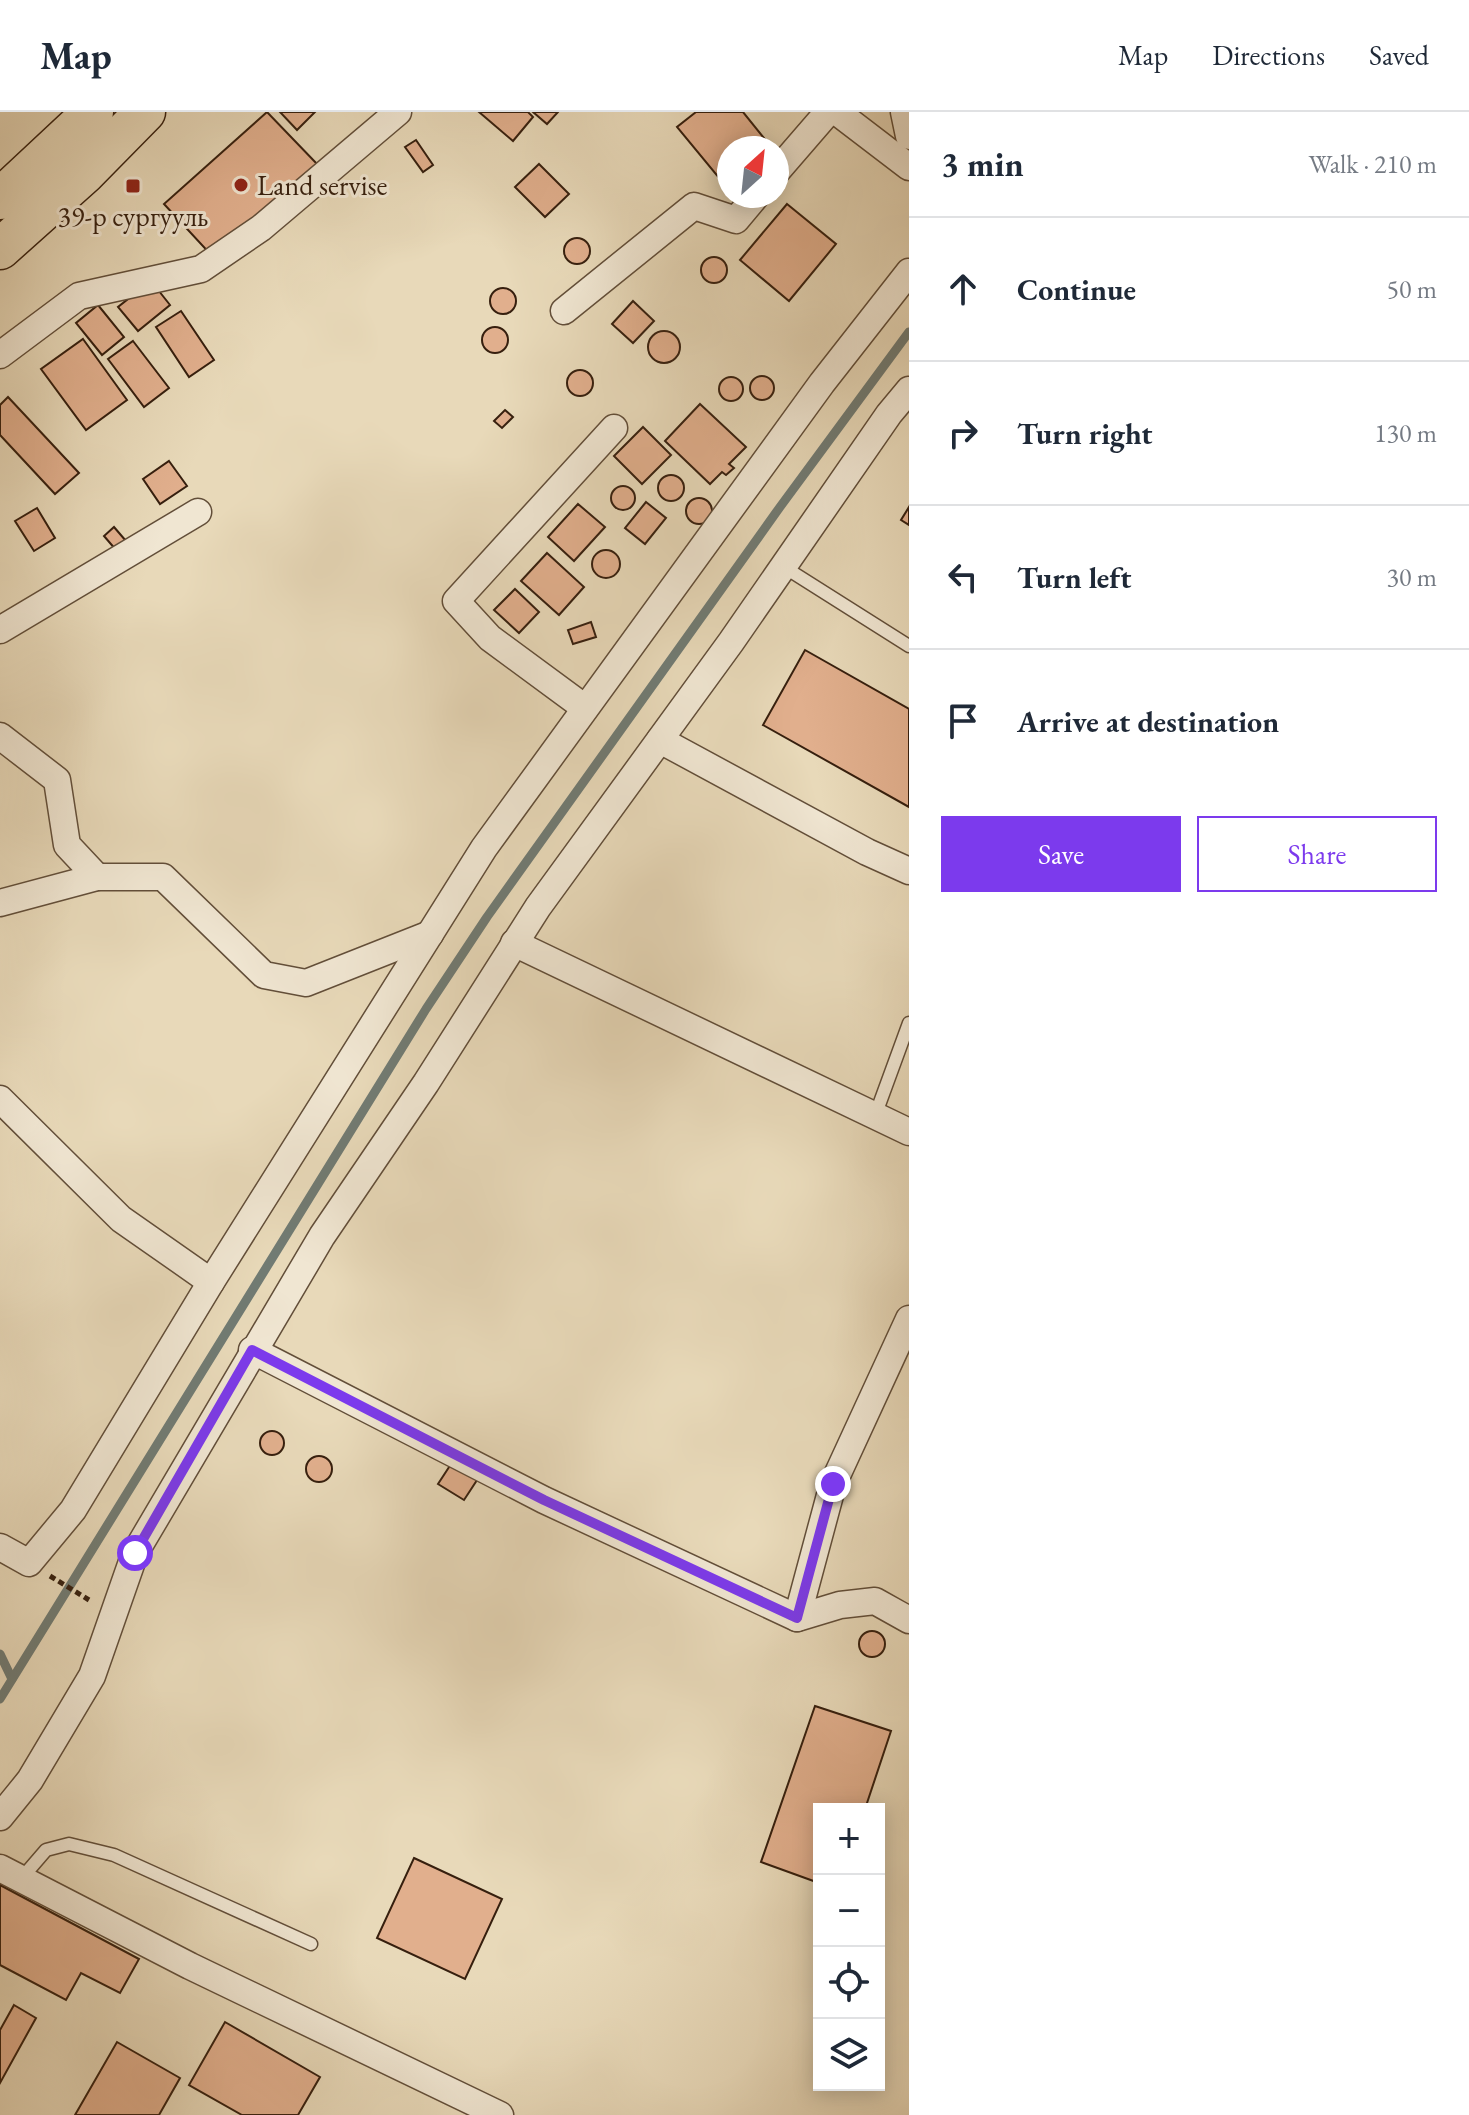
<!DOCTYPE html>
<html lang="en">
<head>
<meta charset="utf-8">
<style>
  :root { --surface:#fff; --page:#f2f2f3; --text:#1f2937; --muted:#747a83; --line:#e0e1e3; --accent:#7c3aed }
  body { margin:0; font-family:"EB Garamond",serif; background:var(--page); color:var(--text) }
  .controls { position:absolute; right:24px; bottom:24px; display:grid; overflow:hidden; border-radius:0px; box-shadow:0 4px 20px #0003 }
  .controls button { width:72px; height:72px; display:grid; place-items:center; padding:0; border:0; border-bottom:2px solid var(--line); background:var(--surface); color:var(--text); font:40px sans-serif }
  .compass { position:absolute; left:717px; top:24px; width:72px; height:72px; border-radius:50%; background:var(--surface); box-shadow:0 4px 20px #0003; rotate:27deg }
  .stop { position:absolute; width:24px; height:24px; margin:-18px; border:6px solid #7c3aed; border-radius:50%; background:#fff }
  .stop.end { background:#7c3aed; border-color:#fff; box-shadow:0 2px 8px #0008 }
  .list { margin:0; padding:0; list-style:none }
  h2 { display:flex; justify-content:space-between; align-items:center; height:104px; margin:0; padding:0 32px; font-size:34px }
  h2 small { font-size:26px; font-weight:400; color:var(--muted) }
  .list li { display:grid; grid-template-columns:52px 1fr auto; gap:24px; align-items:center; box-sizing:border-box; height:144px; padding:0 32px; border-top:2px solid var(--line) }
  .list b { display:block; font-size:30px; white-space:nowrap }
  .list em { font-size:26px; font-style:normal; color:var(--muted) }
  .actions { display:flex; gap:16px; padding:24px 32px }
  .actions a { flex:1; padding:18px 0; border:2px solid var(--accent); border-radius:0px; text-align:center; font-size:28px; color:var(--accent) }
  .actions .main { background:var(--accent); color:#fff }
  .icon { flex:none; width:44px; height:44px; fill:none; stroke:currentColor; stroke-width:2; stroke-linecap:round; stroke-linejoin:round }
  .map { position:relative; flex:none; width:909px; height:2003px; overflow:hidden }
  header { display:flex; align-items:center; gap:48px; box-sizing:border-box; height:112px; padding:0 40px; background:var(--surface); border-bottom:2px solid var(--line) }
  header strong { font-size:38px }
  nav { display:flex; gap:44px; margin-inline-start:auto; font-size:28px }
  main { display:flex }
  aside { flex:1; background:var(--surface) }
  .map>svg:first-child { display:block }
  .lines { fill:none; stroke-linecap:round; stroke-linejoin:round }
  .stream { stroke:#717b73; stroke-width:9 }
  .building { fill:#e1af8d; stroke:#361f0e; stroke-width:2 }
  .service-casing { stroke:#624e39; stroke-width:15 }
  .minor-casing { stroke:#624e39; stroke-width:29 }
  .primary-casing { stroke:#361f0e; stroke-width:43 }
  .path { stroke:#361f0e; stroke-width:5; stroke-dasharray:6 4; stroke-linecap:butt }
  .service { stroke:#f0e6d2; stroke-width:12 }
  .minor { stroke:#f0e6d2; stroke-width:26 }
  .primary { stroke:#e8d9b9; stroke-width:40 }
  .route { stroke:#7c3aed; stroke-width:10 }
  .poi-dot { fill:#8f2418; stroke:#f0e6d2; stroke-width:3 }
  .labels { text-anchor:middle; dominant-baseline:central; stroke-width:6; stroke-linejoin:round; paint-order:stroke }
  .poi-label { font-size:28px; fill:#361f0e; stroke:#f0e6d2; text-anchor:start }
</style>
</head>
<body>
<header>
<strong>Map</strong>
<nav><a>Map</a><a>Directions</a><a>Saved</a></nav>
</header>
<main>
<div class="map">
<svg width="909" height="2003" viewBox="0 0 909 2003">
  <rect width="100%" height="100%" fill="#e8d9b9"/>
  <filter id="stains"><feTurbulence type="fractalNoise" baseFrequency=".0025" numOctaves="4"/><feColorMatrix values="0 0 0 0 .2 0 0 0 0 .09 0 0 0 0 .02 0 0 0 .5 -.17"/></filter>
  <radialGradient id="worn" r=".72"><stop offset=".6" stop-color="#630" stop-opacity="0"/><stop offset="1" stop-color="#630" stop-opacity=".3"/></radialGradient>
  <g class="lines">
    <g class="stream">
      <path d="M0,1542L12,1567"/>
      <path d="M0,1587L426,897L487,805L780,395L909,220"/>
    </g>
  </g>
  <g class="building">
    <path d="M267,0L318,53L214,146L164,92Z"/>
    <path d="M280,0H315L297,18Z"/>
    <path d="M479,0H528L533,5L513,29Z"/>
    <path d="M533,0H558L547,12Z"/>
    <path d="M696,0H743L772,36H729V78L677,15Z"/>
    <path d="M416,28L433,53L423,60L405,35Z"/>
    <path d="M539,52L569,82L545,105L515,75Z"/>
    <path d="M787,92L836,132L789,189L740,148Z"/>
    <circle cx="577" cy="139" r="13"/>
    <circle cx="714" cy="158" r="13"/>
    <path d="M151,169L170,193L138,219L118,195Z"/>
    <circle cx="503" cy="189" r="13"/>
    <path d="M633,189L654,209L633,231L612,212Z"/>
    <path d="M98,193L124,225L102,243L76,211Z"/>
    <path d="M181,199L214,248L189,265L156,215Z"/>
    <circle cx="495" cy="228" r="13"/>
    <circle cx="664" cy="235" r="16"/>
    <path d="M83,227L127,288L86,318L41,257Z"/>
    <path d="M133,229L169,276L144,295L108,247Z"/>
    <circle cx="580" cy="271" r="13"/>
    <circle cx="762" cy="276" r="12"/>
    <circle cx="731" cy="277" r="12"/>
    <path d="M8,285L79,361L55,382L0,323V293Z"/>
    <path d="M700,292L746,335L729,352L734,356L726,363L722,360L710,372L665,329Z"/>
    <path d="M505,298L513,305L502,316L494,309Z"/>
    <path d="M643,315L671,343L642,372L614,344Z"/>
    <path d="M169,349L187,374L160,392L143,367Z"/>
    <circle cx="671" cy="376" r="13"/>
    <circle cx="623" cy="386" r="12"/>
    <circle cx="699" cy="399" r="13"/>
    <path d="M646,390L666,406L645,432L625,416Z"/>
    <path d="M578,392L605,415L574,449L548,425Z"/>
    <path d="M909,395V413L901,408Z"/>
    <path d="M37,396L55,426L34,439L15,409Z"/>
    <path d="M114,415L126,429L116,438L104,424Z"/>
    <circle cx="606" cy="452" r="14"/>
    <path d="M547,441L584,475L559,503L521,469Z"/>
    <path d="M515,477L539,500L519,521L494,498Z"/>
    <path d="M591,510L596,525L573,532L568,518Z"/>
    <path d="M805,538L909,597V695L763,613Z"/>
    <circle cx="272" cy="1331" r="12"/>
    <circle cx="319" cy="1357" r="13"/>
    <path d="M453,1349L479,1365L464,1388L438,1372Z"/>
    <circle cx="872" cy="1532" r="13"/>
    <path d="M815,1594L891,1619L865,1697H819V1771L761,1750Z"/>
    <path d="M414,1746L502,1787L465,1867L377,1826Z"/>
    <path d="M0,1773L139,1847L120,1881L81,1861L66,1888L0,1853Z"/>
    <path d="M14,1893L36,1906L0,1971V1918Z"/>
    <path d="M225,1910L320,1965L298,2003H242L189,1973Z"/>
    <path d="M117,1930L180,1966L159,2003H75Z"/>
  </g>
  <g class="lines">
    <defs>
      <g id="service">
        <path d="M784,455L909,534"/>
        <path d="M875,1004L909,911"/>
        <path d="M21,1767L46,1738L69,1732L114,1743L311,1832"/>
      </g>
      <g id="minor">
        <path d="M837,0L909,55"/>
        <path d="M904,0L909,24"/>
        <path d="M777,59L828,0"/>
        <path d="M564,199L694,94L736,108L756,84"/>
        <path d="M0,243L79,184L201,157L261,116L398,0"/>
        <path d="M0,518L198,400"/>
        <path d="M585,596L490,526L456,489L614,316"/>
        <path d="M0,624L57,668L67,733L97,765"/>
        <path d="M660,628L867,740L909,759"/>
        <path d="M0,791L97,765H163L264,863L306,871L430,822"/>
        <path d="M514,831L909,1020"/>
        <path d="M0,987L121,1107L211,1170"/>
        <path d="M252,1238L544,1388L797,1506L840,1493L875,1489L909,1508"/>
        <path d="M0,1435L29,1451L73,1398L211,1170L484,736L822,271L909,160"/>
        <path d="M797,1506L833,1372L909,1207"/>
        <path d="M0,1705L30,1668L92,1564L135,1441L322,1124L426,971L538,795L731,530L889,302L909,278"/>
        <path d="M0,1756L190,1854L500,2003"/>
      </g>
      <g id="primary">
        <path d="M0,87L93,0"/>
        <path d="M0,137L85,61L145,0"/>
      </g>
    </defs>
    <use href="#service" class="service-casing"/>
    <use href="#minor" class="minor-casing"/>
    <use href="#primary" class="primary-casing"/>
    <path class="path" d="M50,1464L89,1488"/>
    <use href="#service" class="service"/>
    <use href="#minor" class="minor"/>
    <use href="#primary" class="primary"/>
  </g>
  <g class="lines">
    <path class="route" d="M135,1441L252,1238L544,1388L797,1506L833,1372"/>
  </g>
  <g class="poi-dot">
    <circle cx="241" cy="73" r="8"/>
    <rect x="125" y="66" width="16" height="16" rx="4"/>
  </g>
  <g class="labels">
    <g class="poi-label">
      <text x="257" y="73">Land servise</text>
      <text x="133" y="104" text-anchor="middle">39-р сургууль</text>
    </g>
  </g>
  <rect width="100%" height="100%" filter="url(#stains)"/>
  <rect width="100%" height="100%" fill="url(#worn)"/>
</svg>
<div class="controls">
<button>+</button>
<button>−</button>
<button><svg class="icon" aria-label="locate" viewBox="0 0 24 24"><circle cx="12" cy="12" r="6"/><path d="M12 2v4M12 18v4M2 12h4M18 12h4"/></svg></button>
<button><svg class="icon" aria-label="layers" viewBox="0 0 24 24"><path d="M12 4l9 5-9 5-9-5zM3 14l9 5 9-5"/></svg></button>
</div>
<svg class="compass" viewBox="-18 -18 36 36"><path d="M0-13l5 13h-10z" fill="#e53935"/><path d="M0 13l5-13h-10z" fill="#747a83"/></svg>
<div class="stop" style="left:135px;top:1441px"></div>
<div class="stop end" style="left:833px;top:1372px"></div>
</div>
<aside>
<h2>3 min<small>Walk · 210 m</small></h2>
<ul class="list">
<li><svg class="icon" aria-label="ahead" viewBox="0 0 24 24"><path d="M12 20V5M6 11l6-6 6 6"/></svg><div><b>Continue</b></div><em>50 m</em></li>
<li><svg class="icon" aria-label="right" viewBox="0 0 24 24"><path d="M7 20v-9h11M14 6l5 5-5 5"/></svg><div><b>Turn right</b></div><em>130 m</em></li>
<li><svg class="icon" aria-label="left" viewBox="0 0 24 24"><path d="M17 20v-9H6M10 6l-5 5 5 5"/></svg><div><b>Turn left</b></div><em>30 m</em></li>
<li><svg class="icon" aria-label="arrive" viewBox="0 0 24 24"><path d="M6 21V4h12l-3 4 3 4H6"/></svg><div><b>Arrive at destination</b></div></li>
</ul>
<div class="actions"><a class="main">Save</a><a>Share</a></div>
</aside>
</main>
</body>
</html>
